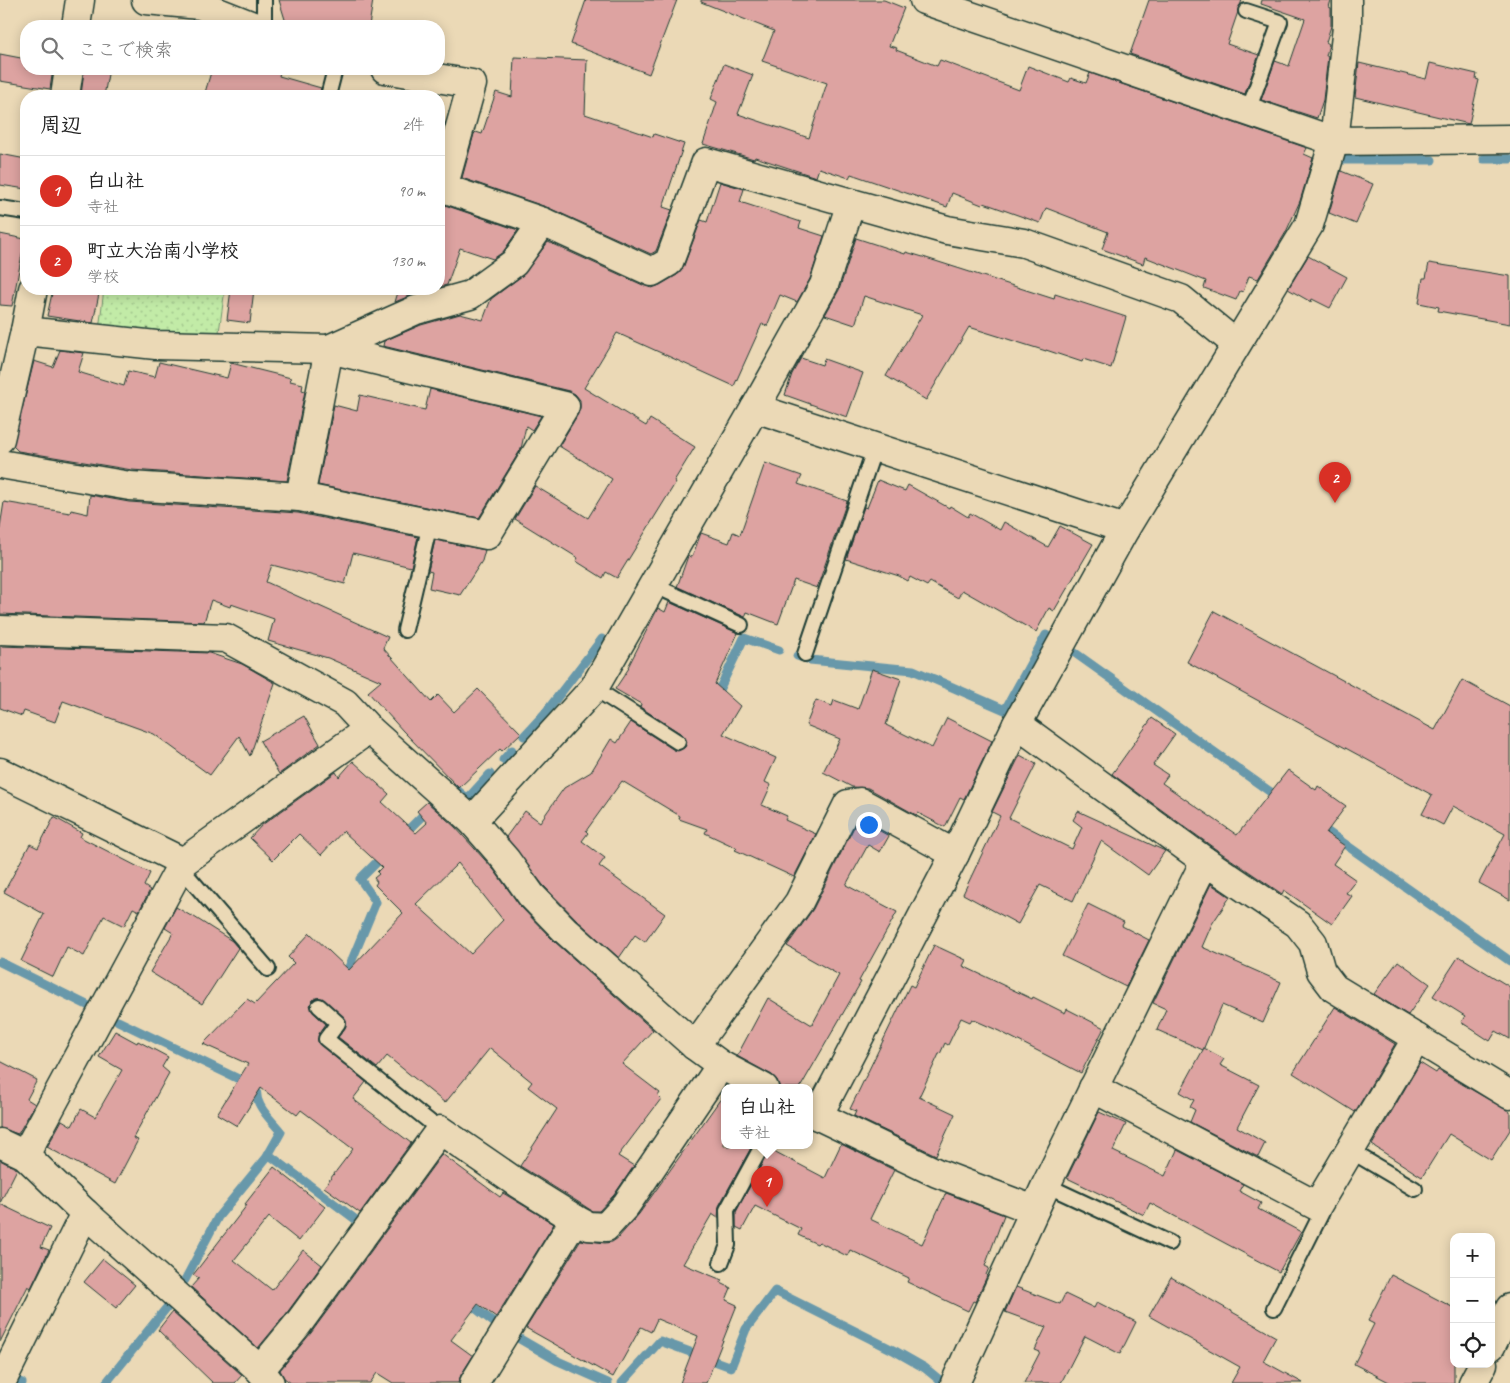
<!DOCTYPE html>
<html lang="ja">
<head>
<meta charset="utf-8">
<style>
  :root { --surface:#fff; --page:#f2f2f2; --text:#222; --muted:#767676; --line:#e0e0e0; --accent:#d93025 }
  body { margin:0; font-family:Caveat,"Klee One",sans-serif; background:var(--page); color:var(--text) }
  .controls { position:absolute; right:15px; bottom:15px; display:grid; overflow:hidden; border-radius:10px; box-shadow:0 2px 12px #0003 }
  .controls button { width:45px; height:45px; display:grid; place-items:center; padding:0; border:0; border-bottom:1px solid var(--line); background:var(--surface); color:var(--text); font:25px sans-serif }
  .you { position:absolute; left:868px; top:824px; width:18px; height:18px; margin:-12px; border:4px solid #fff; border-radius:50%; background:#1a73e8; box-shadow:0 0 0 8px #1a73e833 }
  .badge { display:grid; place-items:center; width:32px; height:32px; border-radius:50%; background:var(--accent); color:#fff; font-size:16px; font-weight:700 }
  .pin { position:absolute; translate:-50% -41px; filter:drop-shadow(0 1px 2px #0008) }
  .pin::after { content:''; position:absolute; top:26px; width:18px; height:15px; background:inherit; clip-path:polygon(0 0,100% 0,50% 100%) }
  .popup { position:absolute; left:721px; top:1084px; width:92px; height:65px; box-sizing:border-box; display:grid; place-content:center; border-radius:10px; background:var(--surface); filter:drop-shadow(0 1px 4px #0005); font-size:16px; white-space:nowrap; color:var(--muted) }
  .popup b { font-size:19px; color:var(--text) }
  .popup::after { content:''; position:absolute; left:50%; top:100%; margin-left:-10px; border:10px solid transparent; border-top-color:var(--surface) }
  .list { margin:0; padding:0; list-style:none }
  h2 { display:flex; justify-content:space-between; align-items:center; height:65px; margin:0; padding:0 20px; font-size:21px }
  h2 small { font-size:16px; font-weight:400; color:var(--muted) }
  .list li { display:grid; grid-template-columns:32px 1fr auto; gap:15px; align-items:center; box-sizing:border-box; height:70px; padding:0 20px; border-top:1px solid var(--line) }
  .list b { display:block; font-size:19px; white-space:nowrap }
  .list p { margin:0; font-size:16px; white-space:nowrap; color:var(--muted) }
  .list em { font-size:16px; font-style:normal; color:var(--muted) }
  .icon { flex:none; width:28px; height:28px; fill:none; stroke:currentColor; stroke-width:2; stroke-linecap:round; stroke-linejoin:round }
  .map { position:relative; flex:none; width:1510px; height:1383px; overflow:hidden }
  .search { position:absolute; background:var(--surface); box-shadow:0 2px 12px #0003; left:20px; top:20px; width:425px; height:55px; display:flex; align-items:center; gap:12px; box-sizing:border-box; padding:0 18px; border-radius:20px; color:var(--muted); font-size:19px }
  .panel { position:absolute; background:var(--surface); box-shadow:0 2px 12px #0003; left:20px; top:90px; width:425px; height:205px; border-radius:20px }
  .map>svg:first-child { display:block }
  .park { fill:url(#park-dots); stroke:#70946e }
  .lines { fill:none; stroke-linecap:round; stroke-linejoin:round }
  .stream { stroke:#6898aa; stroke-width:9 }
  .building { fill:#dda3a1; stroke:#1f3d34; fill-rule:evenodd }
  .service-casing { stroke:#1f3d34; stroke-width:18 }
  .minor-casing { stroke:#1f3d34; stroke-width:31 }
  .tertiary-casing { stroke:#1f3d34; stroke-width:31 }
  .service { stroke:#ebd9b6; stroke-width:14 }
  .minor { stroke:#ebd9b6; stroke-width:28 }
  .tertiary { stroke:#ebd9b6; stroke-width:28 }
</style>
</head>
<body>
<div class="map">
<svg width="1510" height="1383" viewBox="0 0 1510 1383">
  <defs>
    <pattern id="park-dots" width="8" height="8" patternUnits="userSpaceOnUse" patternTransform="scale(1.25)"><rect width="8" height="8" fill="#c2eba7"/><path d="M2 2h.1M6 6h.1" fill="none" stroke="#a6ca90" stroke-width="1.8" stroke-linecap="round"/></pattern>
  </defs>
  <rect width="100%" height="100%" fill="#ebd9b6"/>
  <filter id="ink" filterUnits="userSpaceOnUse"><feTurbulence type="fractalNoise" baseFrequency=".02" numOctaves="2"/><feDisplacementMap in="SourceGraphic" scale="10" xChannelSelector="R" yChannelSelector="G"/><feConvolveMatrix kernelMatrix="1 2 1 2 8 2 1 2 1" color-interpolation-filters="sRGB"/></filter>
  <g filter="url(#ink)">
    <path class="park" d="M104,289H225L218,339L99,330Z"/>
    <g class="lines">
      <g class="stream">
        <path d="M1484,159H1510"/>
        <path d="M1344,160H1432"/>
        <path d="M1075,653L1279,798"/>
        <path d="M797,656L810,660L913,670L1005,710L1046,635"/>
        <path d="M710,686L719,690L744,638L779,650"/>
        <path d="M524,736L546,712L602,639"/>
        <path d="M503,760L512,750"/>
        <path d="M456,789L464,796L469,797L490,774"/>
        <path d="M1318,825L1510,961"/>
        <path d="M403,835L438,800"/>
        <path d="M0,962L89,1006"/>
        <path d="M341,977L347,972L376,902L360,879L385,854"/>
        <path d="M118,1021L249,1084"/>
        <path d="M268,1154L363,1225"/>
        <path d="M185,1280L218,1217L267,1157L281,1132C270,1118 251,1103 258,1084"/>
        <path d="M466,1301L501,1328"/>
        <path d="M513,1335L558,1361L608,1383"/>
        <path d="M16,1380L22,1383"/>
        <path d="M106,1383L172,1301"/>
        <path d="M622,1383L660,1341L731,1367L746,1329L775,1291L895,1351L925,1368L942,1382"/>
      </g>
    </g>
    <g class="building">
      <path d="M279,0H373L369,26H287Z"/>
      <path d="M586,0H677L649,74L571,44Z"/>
      <path d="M701,0H884L904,8L889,46L897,48L896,50L937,66L940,60L1019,90L1028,66L1069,82L1071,78L1086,83L1090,73L1307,148L1304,154L1313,158L1300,201L1286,232L1258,279L1249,276L1243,292L1240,291L1236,300L1204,288L1206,281L1145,257L1143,264L1102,249L1108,232L1046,208L1040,223L984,203L982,205L952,193L947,207L851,174L849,178L819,168L816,177L755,157L754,159L703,144L717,102L711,99L724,64L753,75L738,114L809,138L827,83L762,61L774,31L701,2Z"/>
      <path d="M1149,0H1242L1227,44L1259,55L1245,94L1130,54Z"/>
      <path d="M1262,0H1331L1329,7L1331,8V26L1326,42L1329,44L1326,56H1328L1323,100L1317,118L1261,100L1275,61L1289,66L1305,19L1261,4Z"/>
      <path d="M0,54L26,59V69H53L50,89L0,81Z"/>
      <path d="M514,57L587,60L585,114L653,137L654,134L684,144L663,207L672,210L656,251L651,254L549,208L462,178L474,134L476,132L482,134L496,92L512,97Z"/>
      <path d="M1359,63L1426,79L1430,63L1477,74L1476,79L1479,80L1469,124L1355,97Z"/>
      <path d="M84,69H109L104,96H81Z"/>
      <path d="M200,69H281L279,76L321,88L319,96H204L211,72Z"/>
      <path d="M439,121L445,123L439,145Z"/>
      <path d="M0,154L26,159V189L0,185Z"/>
      <path d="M1341,171L1373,184L1356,224L1329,213Z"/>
      <path d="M720,182L744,189L740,202L801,222L799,228L824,236L810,279L797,302L780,295L767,326L762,324L734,386L617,333L584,388L646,426L650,419L695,447L674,481L676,482L617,578L606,572L603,578L576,561L578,558L515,519L535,486L588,518L612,479L559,446L578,414L580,408V400L575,394L569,391L383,346L384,341L421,325L460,314L483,320L491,299L523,275L548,242L645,286L652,288L660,285L677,275L683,268L701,220L707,222Z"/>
      <path d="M439,203L518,230L503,252L493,259L460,248L447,285L439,287Z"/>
      <path d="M0,234L25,239L12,306L0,305Z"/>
      <path d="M856,238L905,254L906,252L923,257L1054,299L1055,294L1126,317L1111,368L1083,359L1082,362L1046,350V351L969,327L926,400L886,376L922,315L864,296L855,325L825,315L839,290Z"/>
      <path d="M1308,256L1347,277L1330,308L1312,299L1311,302L1288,289Z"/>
      <path d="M1429,263L1510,276V324L1438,311L1439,307L1419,303L1423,278H1426Z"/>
      <path d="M53,289H100L93,323L47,316Z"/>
      <path d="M231,289H254L250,323L227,320Z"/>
      <path d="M399,289H434L412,295L395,302Z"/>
      <path d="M60,350L84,353L78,372L124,386L128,371L155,377L159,362L227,378L231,363L291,378L290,381L303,384L302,390L305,391L287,481L132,470L18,451L13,446L34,361L53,367Z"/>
      <path d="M801,358L822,365L824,359L863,373L847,417L785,395L792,374Z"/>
      <path d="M430,389L541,416L532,430L526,426L521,449L479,518L318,485L334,405L357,411L360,395L425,410Z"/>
      <path d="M765,463L802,476L798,484L847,501L817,588L794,580L778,624L747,612L745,617L677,587L688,556L692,557L701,533L729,543L733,532L740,535Z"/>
      <path d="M878,480L905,491L908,485L949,508L950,506L968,517L970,513L1000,530L1004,522L1048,547L1060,526L1093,544L1054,611L1049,608L1036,632L962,590L958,598L930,582L927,586L910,577L908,581L899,576L846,559L864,507L867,508Z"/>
      <path d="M90,495L129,502L298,513L418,537L411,567L353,553L345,584L272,565L266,582L388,637L383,648L431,702L438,695L454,712L478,689L521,733L502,751L500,749L459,788L403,731L368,692L381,681L328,658L268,641L274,619L231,604L230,607L211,600L204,622L0,614V527L4,502L70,513L71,510L88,514Z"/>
      <path d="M435,540L485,550L482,561L460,595L429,588L432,572L428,571Z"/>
      <path d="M669,602L738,633L715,684L740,706L723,734L776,758L765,782L771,785L762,805L787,816L785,820L816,834L794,877L735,850L737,848L705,833L707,829L679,819L680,816L622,781L586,831L588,833L582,841L605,858L599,866L665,914L645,942L635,935L619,958L577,920L543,885L506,837L525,811L540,822L564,788L591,772L611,739L617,743L631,722L674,750L678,751L685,747L687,742L683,735L640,707L641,704L615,689L629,668L628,667L658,608L665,612Z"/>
      <path d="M1214,611L1435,730L1462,680L1510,706V900L1479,883L1505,834L1453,806L1443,825L1422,814L1432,795L1187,662Z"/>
      <path d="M0,646L209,653L242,664L275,683L250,756L239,736L210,775L154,734L63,701L55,722L24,711L22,716L0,708Z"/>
      <path d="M872,669L901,679L886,725L932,748L947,718L992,741L964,799L960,797L945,827L918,813L916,815L868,788L852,787L823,772L840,739L806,725L816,700L832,706L834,700L858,709Z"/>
      <path d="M304,716L320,744L279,774L260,741Z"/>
      <path d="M1152,718L1175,734L1153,765L1168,775L1162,783L1237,835L1288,770L1316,790L1318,786L1346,806L1326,833L1345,846L1333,864L1356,880L1346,893L1352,896L1332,924L1284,890L1282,894L1214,848L1112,774Z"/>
      <path d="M1020,755L1036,764L1009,818L1072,849L1082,827L1073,820L1078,811L1165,851L1148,875L1101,841L1073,901L1040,885L1018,924L963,894L1000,816L992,812Z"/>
      <path d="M353,761L389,794L382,802L416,833L427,823L417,811L427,802L455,827L494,870L520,906L555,942L653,1030L622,1064L660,1093L658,1096L661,1099L618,1156L634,1166L614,1195L599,1211H592L583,1205L520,1166L557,1109L528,1087L532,1082L490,1048L445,1103L387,1056L377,1068L338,1037L345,1028L346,1020L321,998H316L310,1005L313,1012L326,1024L319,1034L318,1043L366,1082L353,1099L411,1143L360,1213L324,1187L353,1149L301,1110L297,1115L261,1088L237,1126L217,1114L248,1064L203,1044L247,999L255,1004L294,963L288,957L310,933L349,970L403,913L375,885L377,882L374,878L379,874L377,872L382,867L343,831L321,855L299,834L273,860L250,838L262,825L336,772L339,777ZM458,863L503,920L471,954L416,904Z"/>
      <path d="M54,817L82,833L80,837L150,873L144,886L150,890L139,911L133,908L124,926L104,916L84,956L67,947L53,977L21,961L44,914L4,892L30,844L38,848Z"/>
      <path d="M858,819L889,836L880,852L868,845L846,885L897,912L859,981L861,982L800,1088H780L777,1080L772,1075L737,1056L768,998L812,1025L839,975L787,946L813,909Z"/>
      <path d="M1211,884L1230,897L1212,924L1202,947L1281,982L1263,1023L1222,1005L1203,1050L1157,1030L1166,1009L1153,1003Z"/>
      <path d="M1088,904L1124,922L1122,926L1149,940L1126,987L1062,956Z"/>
      <path d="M176,907L191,916V915L232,941L238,948L202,1004L150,972L173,933L165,928Z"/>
      <path d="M934,945L966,960L963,966L1028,997L1032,999L1033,997L1065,1013L1067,1009L1104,1028L1081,1073L999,1031L972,1019L970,1022L961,1018L948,1045L945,1043L940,1054H939L919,1097L955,1114L936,1155L854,1116L856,1111L850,1109L910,985L914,987Z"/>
      <path d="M1459,956L1510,987V1039L1496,1031L1490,1041L1461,1022L1465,1016L1433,996Z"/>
      <path d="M1398,961L1430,984L1408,1015L1374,994Z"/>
      <path d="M1335,1007L1395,1044L1355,1112L1293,1073Z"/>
      <path d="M115,1031L137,1043L138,1041L168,1057L162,1067L169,1073L133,1138L138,1140L115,1184L47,1147L62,1120L72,1126L81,1109L95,1117L122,1070L99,1057Z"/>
      <path d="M1204,1048L1224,1059L1220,1065L1259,1085L1237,1127L1265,1143L1258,1157L1190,1122L1195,1110L1190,1107L1194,1100L1180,1092Z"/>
      <path d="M0,1061L37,1080L27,1099L35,1104L18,1134L0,1128Z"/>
      <path d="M1420,1063L1436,1073L1438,1070L1510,1112V1130L1491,1160L1449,1134L1422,1177L1372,1145Z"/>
      <path d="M724,1094V1146H752L719,1206L718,1218L712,1214L683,1264L722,1280L721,1283L731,1288L726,1300L737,1305L706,1383H680L698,1336L657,1319L651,1332L641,1327L613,1377L526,1328L581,1240L605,1243L612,1242L618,1238L639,1214Z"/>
      <path d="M1099,1112L1126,1124L1113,1151L1165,1176L1177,1150L1243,1184L1239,1191L1261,1203L1258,1209L1301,1232L1279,1272L1150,1203L1144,1215L1067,1178Z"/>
      <path d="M841,1144L894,1170L870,1219L922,1244L946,1193L1004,1215L985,1266L989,1268L986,1275L987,1276L975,1302L973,1301L968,1311L907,1282L909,1278L850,1250L847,1256L819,1242L817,1244L798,1235L801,1229L755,1206L742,1230L736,1227V1212L770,1149L825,1178Z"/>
      <path d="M442,1154L500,1197L503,1193L554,1224L496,1317L478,1304L451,1340L473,1356L461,1375L458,1383H393L377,1373L370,1383H291L284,1378L280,1370L311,1333Z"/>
      <path d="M0,1160L17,1169L0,1203Z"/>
      <path d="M274,1167L325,1207L299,1241L269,1217L234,1260L272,1290L303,1250L322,1265L286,1314L258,1348L191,1287L199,1278L193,1275L247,1205L245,1204Z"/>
      <path d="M0,1204L50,1228L41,1247L49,1250L31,1288L28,1286L0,1342Z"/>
      <path d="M103,1259L135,1285L116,1308L84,1282Z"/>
      <path d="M1391,1275L1454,1308V1383H1391L1354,1364L1374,1324L1368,1321Z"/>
      <path d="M1171,1277L1276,1337L1263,1361L1303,1383H1231L1240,1367L1149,1316Z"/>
      <path d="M1016,1287L1060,1304L1065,1294L1094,1308L1097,1302L1136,1322L1120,1354L1085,1336L1061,1383H1024L1040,1352L1035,1350L1046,1327L1005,1312Z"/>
      <path d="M172,1312L242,1375L235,1383H213L158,1330Z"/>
    </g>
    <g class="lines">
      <defs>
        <g id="service">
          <path d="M1246,11L1280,22L1248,111"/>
          <path d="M264,26V0"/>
          <path d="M328,96L335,69"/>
          <path d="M0,208L26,212"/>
          <path d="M653,585L741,625"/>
          <path d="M405,630L430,524"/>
          <path d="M805,654L875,447"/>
          <path d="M594,688L678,742"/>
          <path d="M180,867L268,969"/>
          <path d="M319,1006L338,1023L326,1039L440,1130"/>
          <path d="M1349,1150L1415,1189"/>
          <path d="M1046,1185L1170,1243"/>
          <path d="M721,1263L728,1245L727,1210L762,1146"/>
          <path d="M1274,1308L1322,1212L1317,1206"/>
        </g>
        <g id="minor">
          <path d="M146,0L200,5L253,26"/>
          <path d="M924,0L1334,141L1510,139"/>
          <path d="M76,26L80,0"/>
          <path d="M385,69L472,84L443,188L543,222L652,272L669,262L706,162L947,230L1024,243L1181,299L1236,344"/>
          <path d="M65,96L69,69"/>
          <path d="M755,408L824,285L851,203"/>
          <path d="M0,439L25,331L33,289"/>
          <path d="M0,464L130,486L300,497L487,535L565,406L329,349L156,345L25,331"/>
          <path d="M300,497L329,349L416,310L470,295L514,263L543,222"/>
          <path d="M0,630L226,638L345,703L369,729"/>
          <path d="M1017,724L1205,861L1298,924L1313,943L1321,971L1334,988L1510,1095"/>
          <path d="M0,772L183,862"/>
          <path d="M472,821L594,688L755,408L1125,529"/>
          <path d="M695,1046L799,902L848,804L860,802L955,854"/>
          <path d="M1093,1088L1317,1206L1417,1038"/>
          <path d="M810,1112L937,1173L1034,1210"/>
          <path d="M818,1116L955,854L1017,724L1125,529L1309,225L1334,141L1347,27V0"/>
          <path d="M0,1143L25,1155L85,1213L260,1370L270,1383"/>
          <path d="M25,1155L183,862L369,729L472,821L506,860L531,895L566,931L695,1046L721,1065L764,1088"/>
          <path d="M260,1370L298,1324L440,1130L517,1183L575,1219L588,1226L606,1227L626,1205L721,1065"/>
          <path d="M1,1383L85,1213"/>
          <path d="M474,1383L575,1219"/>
          <path d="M955,1383L1046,1185L1205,861"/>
        </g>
        <g id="tertiary">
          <path d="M1491,1346L1510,1308"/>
          <path d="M1473,1383L1483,1364"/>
        </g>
      </defs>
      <use href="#service" class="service-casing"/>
      <use href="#minor" class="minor-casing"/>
      <use href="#tertiary" class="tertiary-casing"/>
      <use href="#service" class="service"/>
      <use href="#minor" class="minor"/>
      <use href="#tertiary" class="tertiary"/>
    </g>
  </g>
</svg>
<div class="controls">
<button>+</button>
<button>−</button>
<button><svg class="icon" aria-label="locate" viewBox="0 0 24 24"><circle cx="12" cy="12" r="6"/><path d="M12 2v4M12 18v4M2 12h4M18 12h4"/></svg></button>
</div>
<div class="you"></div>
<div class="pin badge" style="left:767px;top:1207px">1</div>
<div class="popup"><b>白山社</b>寺社</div>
<div class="pin badge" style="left:1335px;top:503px">2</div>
<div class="search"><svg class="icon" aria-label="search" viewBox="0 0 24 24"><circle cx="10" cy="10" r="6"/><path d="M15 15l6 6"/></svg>ここで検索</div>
<section class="panel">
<h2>周辺<small>2件</small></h2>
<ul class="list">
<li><span class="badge">1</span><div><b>白山社</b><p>寺社</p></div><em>90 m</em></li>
<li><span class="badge">2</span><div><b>町立大治南小学校</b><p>学校</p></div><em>130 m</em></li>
</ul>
</section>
</div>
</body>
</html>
